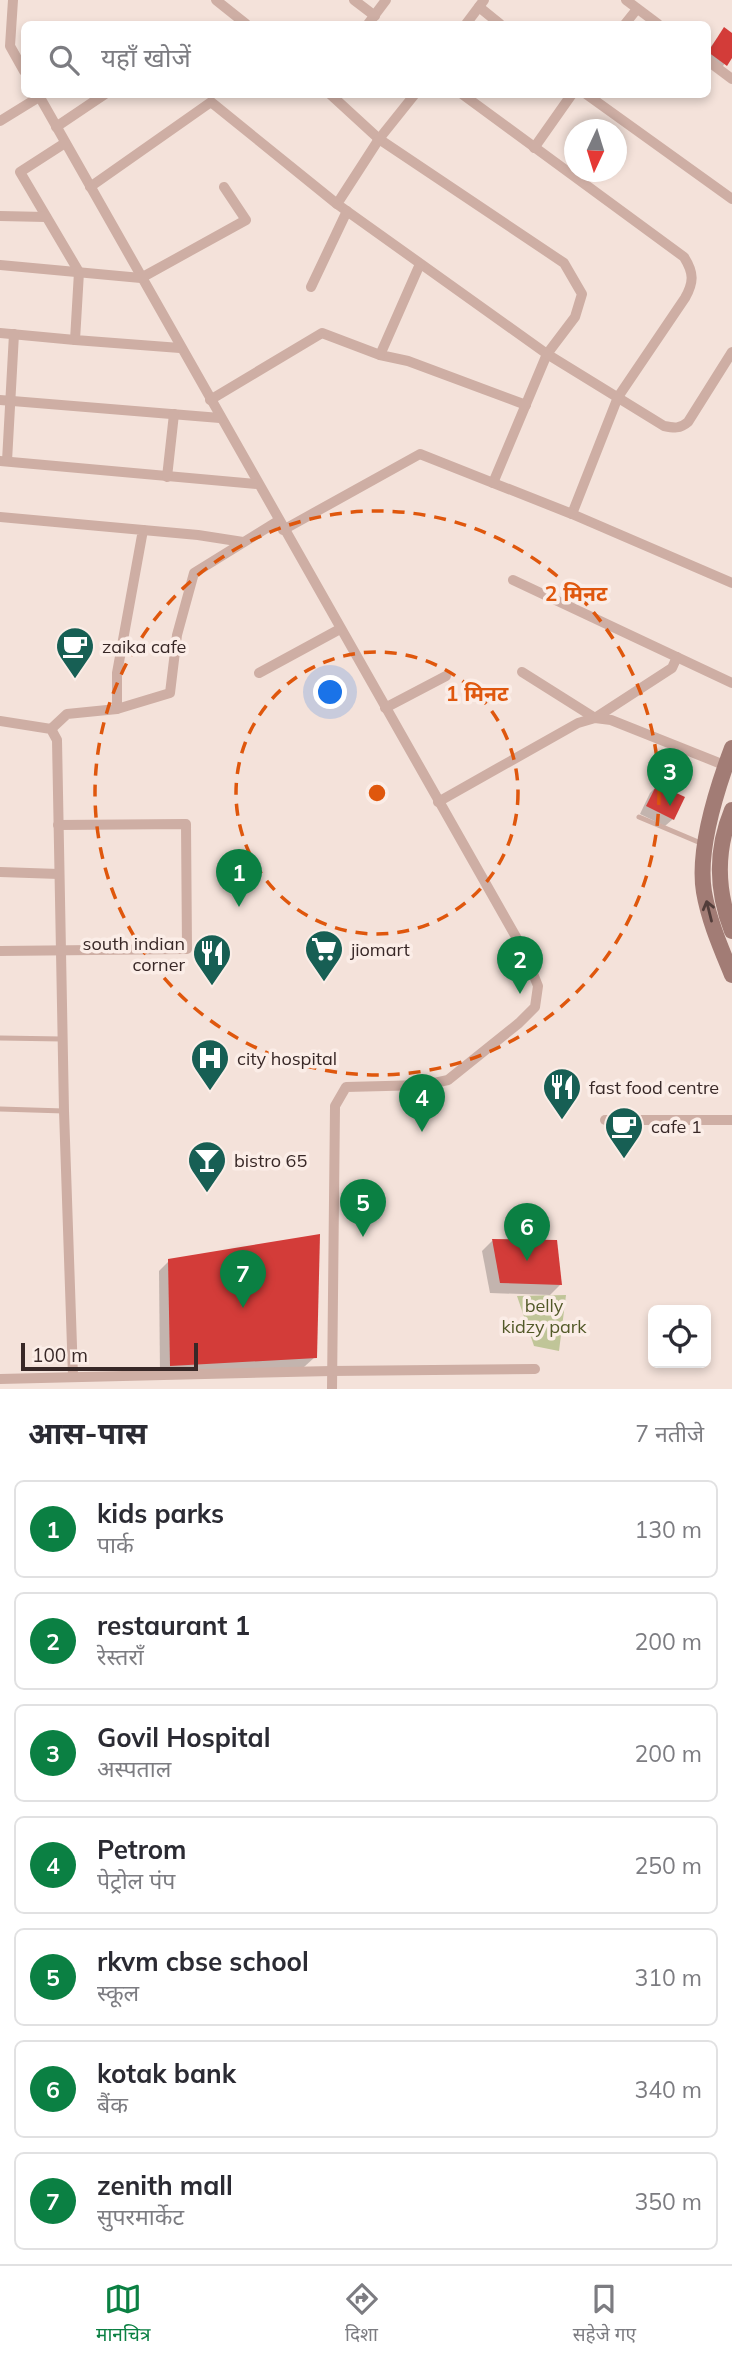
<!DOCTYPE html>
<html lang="hi">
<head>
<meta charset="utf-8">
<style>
  :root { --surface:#fff; --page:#f2f2f3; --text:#2b2b33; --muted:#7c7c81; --line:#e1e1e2; --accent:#0b8043 }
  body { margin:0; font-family:Mulish,"Noto Sans Devanagari",sans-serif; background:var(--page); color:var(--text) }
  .controls { position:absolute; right:21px; bottom:21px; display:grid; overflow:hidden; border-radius:10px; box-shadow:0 4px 10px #0003 }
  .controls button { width:63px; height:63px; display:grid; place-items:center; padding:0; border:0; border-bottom:2px solid var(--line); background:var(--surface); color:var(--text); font:35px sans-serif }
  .compass { position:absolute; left:564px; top:119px; width:63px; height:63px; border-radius:50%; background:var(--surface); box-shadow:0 4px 10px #0003; rotate:184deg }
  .scale { position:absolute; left:21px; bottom:18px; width:177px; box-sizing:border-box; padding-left:7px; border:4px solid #382827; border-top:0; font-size:19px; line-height:24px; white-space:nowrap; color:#382827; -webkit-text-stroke:5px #fbede7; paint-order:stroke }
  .you { position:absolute; left:331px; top:693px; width:24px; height:24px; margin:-18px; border:5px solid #fff; border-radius:50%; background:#1a73e8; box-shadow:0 0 0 10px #1a73e833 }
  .badge { display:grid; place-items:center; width:46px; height:46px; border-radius:50%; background:var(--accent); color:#fff; font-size:23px; font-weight:700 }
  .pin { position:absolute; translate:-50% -58px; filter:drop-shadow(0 2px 4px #0008) }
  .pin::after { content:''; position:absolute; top:37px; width:24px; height:21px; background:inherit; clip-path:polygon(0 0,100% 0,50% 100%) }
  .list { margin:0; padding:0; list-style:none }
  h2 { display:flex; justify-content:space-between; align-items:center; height:91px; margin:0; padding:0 28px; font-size:30px }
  h2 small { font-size:23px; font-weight:400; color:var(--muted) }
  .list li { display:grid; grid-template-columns:46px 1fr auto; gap:21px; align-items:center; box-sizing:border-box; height:98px; margin:0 14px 14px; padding:0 14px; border:2px solid var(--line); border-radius:10px }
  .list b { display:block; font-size:26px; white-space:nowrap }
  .list p { margin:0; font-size:23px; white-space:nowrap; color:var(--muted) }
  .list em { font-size:23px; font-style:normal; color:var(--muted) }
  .icon { flex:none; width:38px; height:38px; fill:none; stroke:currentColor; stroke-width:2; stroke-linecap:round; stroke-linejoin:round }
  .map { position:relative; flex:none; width:732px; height:1389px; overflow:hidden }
  .search { position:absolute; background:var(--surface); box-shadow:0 4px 10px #0003; left:21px; right:21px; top:21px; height:77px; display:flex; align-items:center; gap:18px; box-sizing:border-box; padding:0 24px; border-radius:10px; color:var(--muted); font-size:26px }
  .sheet { height:875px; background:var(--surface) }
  nav { display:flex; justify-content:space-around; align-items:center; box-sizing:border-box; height:98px; border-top:2px solid var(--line); background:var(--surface); font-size:19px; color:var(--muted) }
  nav a { display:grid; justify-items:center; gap:4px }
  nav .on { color:var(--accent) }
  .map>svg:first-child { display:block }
  .green { fill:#c0c598 }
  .shadow { fill:#0003 }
  .building { fill:#d33c39 }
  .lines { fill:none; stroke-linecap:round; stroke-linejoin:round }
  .lane { stroke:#ceaea4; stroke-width:5 }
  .street { stroke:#ceaea4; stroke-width:10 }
  .secondary { stroke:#a27c75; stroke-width:16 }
  .oneway { stroke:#523d3a }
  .ring { fill:none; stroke:#df570d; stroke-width:3.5; stroke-dasharray:12 9 }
  .labels { text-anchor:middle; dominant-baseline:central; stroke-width:7; stroke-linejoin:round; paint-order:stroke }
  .poi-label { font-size:18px; fill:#382827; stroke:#fbede7; text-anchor:start }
  .park-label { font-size:18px; fill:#525928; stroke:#fbede7 }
  .centre { fill:#df570d; stroke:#fbede7; stroke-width:3.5 }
  .ring-label { font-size:21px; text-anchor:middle; font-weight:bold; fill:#df570d; stroke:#fbede7; stroke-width:7; stroke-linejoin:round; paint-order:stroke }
</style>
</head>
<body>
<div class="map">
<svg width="732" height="1389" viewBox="0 0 732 1389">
  <rect width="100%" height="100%" fill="#f4e2da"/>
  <path class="green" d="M566,1295L559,1351L534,1346L517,1296Z"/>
  <g class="shadow">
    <path d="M724,30L732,35V55L718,72L708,65V50Z"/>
    <path d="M657,786L673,819L665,826L640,814L650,793Z"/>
    <path d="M492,1241L555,1242L560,1285L550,1295L490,1293L482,1251Z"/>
    <path d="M169,1261L315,1357L304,1367L160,1375L159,1271Z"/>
  </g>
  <g class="building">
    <path d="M724,27L732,33V58L727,66L708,52Z"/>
    <path d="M657,784L685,797L674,820L646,806Z"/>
    <path d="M320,1234L317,1358L170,1366L168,1259Z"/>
    <path d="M492,1239L557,1240L562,1285L500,1283Z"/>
  </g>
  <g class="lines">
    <g class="lane">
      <path d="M639,817L703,844"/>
      <path d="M0,1038L62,1039"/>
      <path d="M0,1109L64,1111"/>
    </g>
    <g class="street">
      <path d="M13,0L10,46L24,71"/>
      <path d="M216,0L246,24"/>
      <path d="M354,0L375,16"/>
      <path d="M626,0L658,24"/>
      <path d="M479,7L500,24"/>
      <path d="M368,24L386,0"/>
      <path d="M466,24L484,0"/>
      <path d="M625,24L637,9"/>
      <path d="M708,61L732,79"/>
      <path d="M38,94L524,951L538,986L535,1007L519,1023L448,1080L425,1085L346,1087L335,1106L332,1389"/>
      <path d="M330,94L379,139L564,263L582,294L575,317L547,354L493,483"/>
      <path d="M415,94L379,139L337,204L547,354L664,426C674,428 680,429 688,422L732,352"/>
      <path d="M462,94L684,257C694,273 694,282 685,298L618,397L572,514"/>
      <path d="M586,94L732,199"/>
      <path d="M0,121L39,97"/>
      <path d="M56,127L105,94"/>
      <path d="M65,143L20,172L79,272L75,340L180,348"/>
      <path d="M534,148L572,94"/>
      <path d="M90,187L211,102L337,204"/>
      <path d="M0,216L46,217"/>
      <path d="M420,264L380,355L408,361L526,405"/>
      <path d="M0,265L141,278L246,220L224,187"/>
      <path d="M311,287L347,211"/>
      <path d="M0,333L75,340"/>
      <path d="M0,400L220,418"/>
      <path d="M210,400L322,333L380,355"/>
      <path d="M0,461L257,484"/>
      <path d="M7,461L14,334"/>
      <path d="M167,477L174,414"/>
      <path d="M0,517L143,530L117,673V709"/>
      <path d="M143,530L198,535L243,542"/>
      <path d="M283,530L420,454L572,514L732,583"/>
      <path d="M513,580L732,683"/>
      <path d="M522,672L595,718L672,668L677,657"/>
      <path d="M259,673L340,629"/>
      <path d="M385,708L446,676"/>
      <path d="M0,721L51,729L57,740L64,1111L73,1376"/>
      <path d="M51,729L67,714L117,709L170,693L177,635L194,573L278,521"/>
      <path d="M438,802L578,723L595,718L611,720L729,767"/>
      <path d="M0,872L59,874"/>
      <path d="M0,951L187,949L186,824L58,825"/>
      <path d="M605,1120H732"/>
      <path d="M0,1379L331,1371L535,1369"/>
    </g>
    <g class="secondary">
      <path d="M732,748C717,788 697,850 704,892C709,921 721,948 732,975"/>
      <path d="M732,810C715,851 716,890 732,931"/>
    </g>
  </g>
  <defs><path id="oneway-shaft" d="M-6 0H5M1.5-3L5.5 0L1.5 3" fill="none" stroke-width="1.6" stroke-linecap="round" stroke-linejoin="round" transform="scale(1.75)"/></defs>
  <use class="oneway" href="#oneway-shaft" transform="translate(709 911) rotate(-104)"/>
  <g class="ring">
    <circle cx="377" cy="793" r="141"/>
    <circle cx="377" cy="793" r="282"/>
  </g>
  <defs>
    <symbol id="cafe-pin" viewBox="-11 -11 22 30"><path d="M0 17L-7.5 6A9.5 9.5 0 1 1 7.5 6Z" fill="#175f54" stroke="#fbede7"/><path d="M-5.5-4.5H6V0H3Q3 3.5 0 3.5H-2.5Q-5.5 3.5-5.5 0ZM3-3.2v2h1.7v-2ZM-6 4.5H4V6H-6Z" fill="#fff"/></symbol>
    <symbol id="supermarket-pin" viewBox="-11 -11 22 30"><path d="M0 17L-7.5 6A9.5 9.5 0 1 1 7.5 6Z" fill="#175f54" stroke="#fbede7"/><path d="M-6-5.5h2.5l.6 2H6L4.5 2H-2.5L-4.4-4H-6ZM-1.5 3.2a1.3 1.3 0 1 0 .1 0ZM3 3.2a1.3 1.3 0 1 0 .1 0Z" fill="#fff"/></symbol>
    <symbol id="restaurant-pin" viewBox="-11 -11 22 30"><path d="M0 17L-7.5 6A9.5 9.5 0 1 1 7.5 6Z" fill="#175f54" stroke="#fbede7"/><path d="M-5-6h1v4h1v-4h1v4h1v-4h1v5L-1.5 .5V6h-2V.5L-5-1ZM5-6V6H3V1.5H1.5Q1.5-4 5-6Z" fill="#fff"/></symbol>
    <symbol id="hospital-pin" viewBox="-11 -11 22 30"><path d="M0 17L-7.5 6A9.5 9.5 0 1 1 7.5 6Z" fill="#175f54" stroke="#fbede7"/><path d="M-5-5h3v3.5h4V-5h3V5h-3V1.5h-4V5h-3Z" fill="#fff"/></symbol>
    <symbol id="bar-pin" viewBox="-11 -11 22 30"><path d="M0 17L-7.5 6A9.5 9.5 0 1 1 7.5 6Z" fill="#175f54" stroke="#fbede7"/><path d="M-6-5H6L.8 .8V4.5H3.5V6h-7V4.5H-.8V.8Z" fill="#fff"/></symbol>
  </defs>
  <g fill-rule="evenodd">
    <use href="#cafe-pin" x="53" y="624" width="44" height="60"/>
    <use href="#supermarket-pin" x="302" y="927" width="44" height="60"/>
    <use href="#restaurant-pin" x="190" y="931" width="44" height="60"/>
    <use href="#hospital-pin" x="188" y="1036" width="44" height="60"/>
    <use href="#restaurant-pin" x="540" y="1065" width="44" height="60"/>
    <use href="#cafe-pin" x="602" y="1104" width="44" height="60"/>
    <use href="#bar-pin" x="185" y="1138" width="44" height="60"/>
  </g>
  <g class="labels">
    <g class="poi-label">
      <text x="102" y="646">zaika cafe</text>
      <text x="185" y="943" text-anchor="end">south indian<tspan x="185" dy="21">corner</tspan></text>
      <text x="351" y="949">jiomart</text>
      <text x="237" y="1058">city hospital</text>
      <text x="589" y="1087">fast food centre</text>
      <text x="651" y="1126">cafe 1</text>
      <text x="234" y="1160">bistro 65</text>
    </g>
    <g class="park-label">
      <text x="544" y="1305">belly<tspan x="544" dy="21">kidzy park</tspan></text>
    </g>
  </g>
  <circle cx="377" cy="793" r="10" class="centre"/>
  <g class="ring-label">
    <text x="576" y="601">2 मिनट</text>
    <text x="477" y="701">1 मिनट</text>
  </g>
</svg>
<div class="controls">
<button><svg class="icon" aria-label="locate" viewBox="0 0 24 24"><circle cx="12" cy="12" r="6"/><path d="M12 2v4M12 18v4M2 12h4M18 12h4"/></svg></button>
</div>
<svg class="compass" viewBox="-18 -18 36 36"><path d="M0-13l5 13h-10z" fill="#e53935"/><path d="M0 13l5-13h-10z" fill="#7c7c81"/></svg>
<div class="scale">100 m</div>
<div class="you"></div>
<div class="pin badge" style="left:239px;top:907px">1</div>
<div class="pin badge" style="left:520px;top:994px">2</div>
<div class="pin badge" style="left:670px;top:806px">3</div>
<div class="pin badge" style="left:422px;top:1132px">4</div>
<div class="pin badge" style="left:363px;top:1237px">5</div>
<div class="pin badge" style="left:527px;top:1261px">6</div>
<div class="pin badge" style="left:243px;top:1308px">7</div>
<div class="search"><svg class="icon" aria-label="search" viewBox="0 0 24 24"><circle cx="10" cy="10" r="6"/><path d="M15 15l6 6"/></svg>यहाँ खोजें</div>
</div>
<section class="sheet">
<h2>आस-पास<small>7 नतीजे</small></h2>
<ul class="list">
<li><span class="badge">1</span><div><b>kids parks</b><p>पार्क</p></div><em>130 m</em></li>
<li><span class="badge">2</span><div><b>restaurant 1</b><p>रेस्तराँ</p></div><em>200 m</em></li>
<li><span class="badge">3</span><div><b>Govil Hospital</b><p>अस्पताल</p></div><em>200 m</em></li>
<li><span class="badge">4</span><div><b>Petrom</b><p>पेट्रोल पंप</p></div><em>250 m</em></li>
<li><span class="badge">5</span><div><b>rkvm cbse school</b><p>स्कूल</p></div><em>310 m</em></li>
<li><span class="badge">6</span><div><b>kotak bank</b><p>बैंक</p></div><em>340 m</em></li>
<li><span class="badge">7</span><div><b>zenith mall</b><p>सुपरमार्केट</p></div><em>350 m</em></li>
</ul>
</section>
<nav>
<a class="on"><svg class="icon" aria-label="map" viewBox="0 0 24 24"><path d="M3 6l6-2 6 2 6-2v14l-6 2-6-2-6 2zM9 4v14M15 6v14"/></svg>मानचित्र</a>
<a><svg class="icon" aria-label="directions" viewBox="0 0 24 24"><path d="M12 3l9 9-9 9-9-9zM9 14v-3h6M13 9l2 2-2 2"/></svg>दिशा</a>
<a><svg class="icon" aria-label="saved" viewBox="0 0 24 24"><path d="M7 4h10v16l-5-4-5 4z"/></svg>सहेजे गए</a>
</nav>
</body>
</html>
